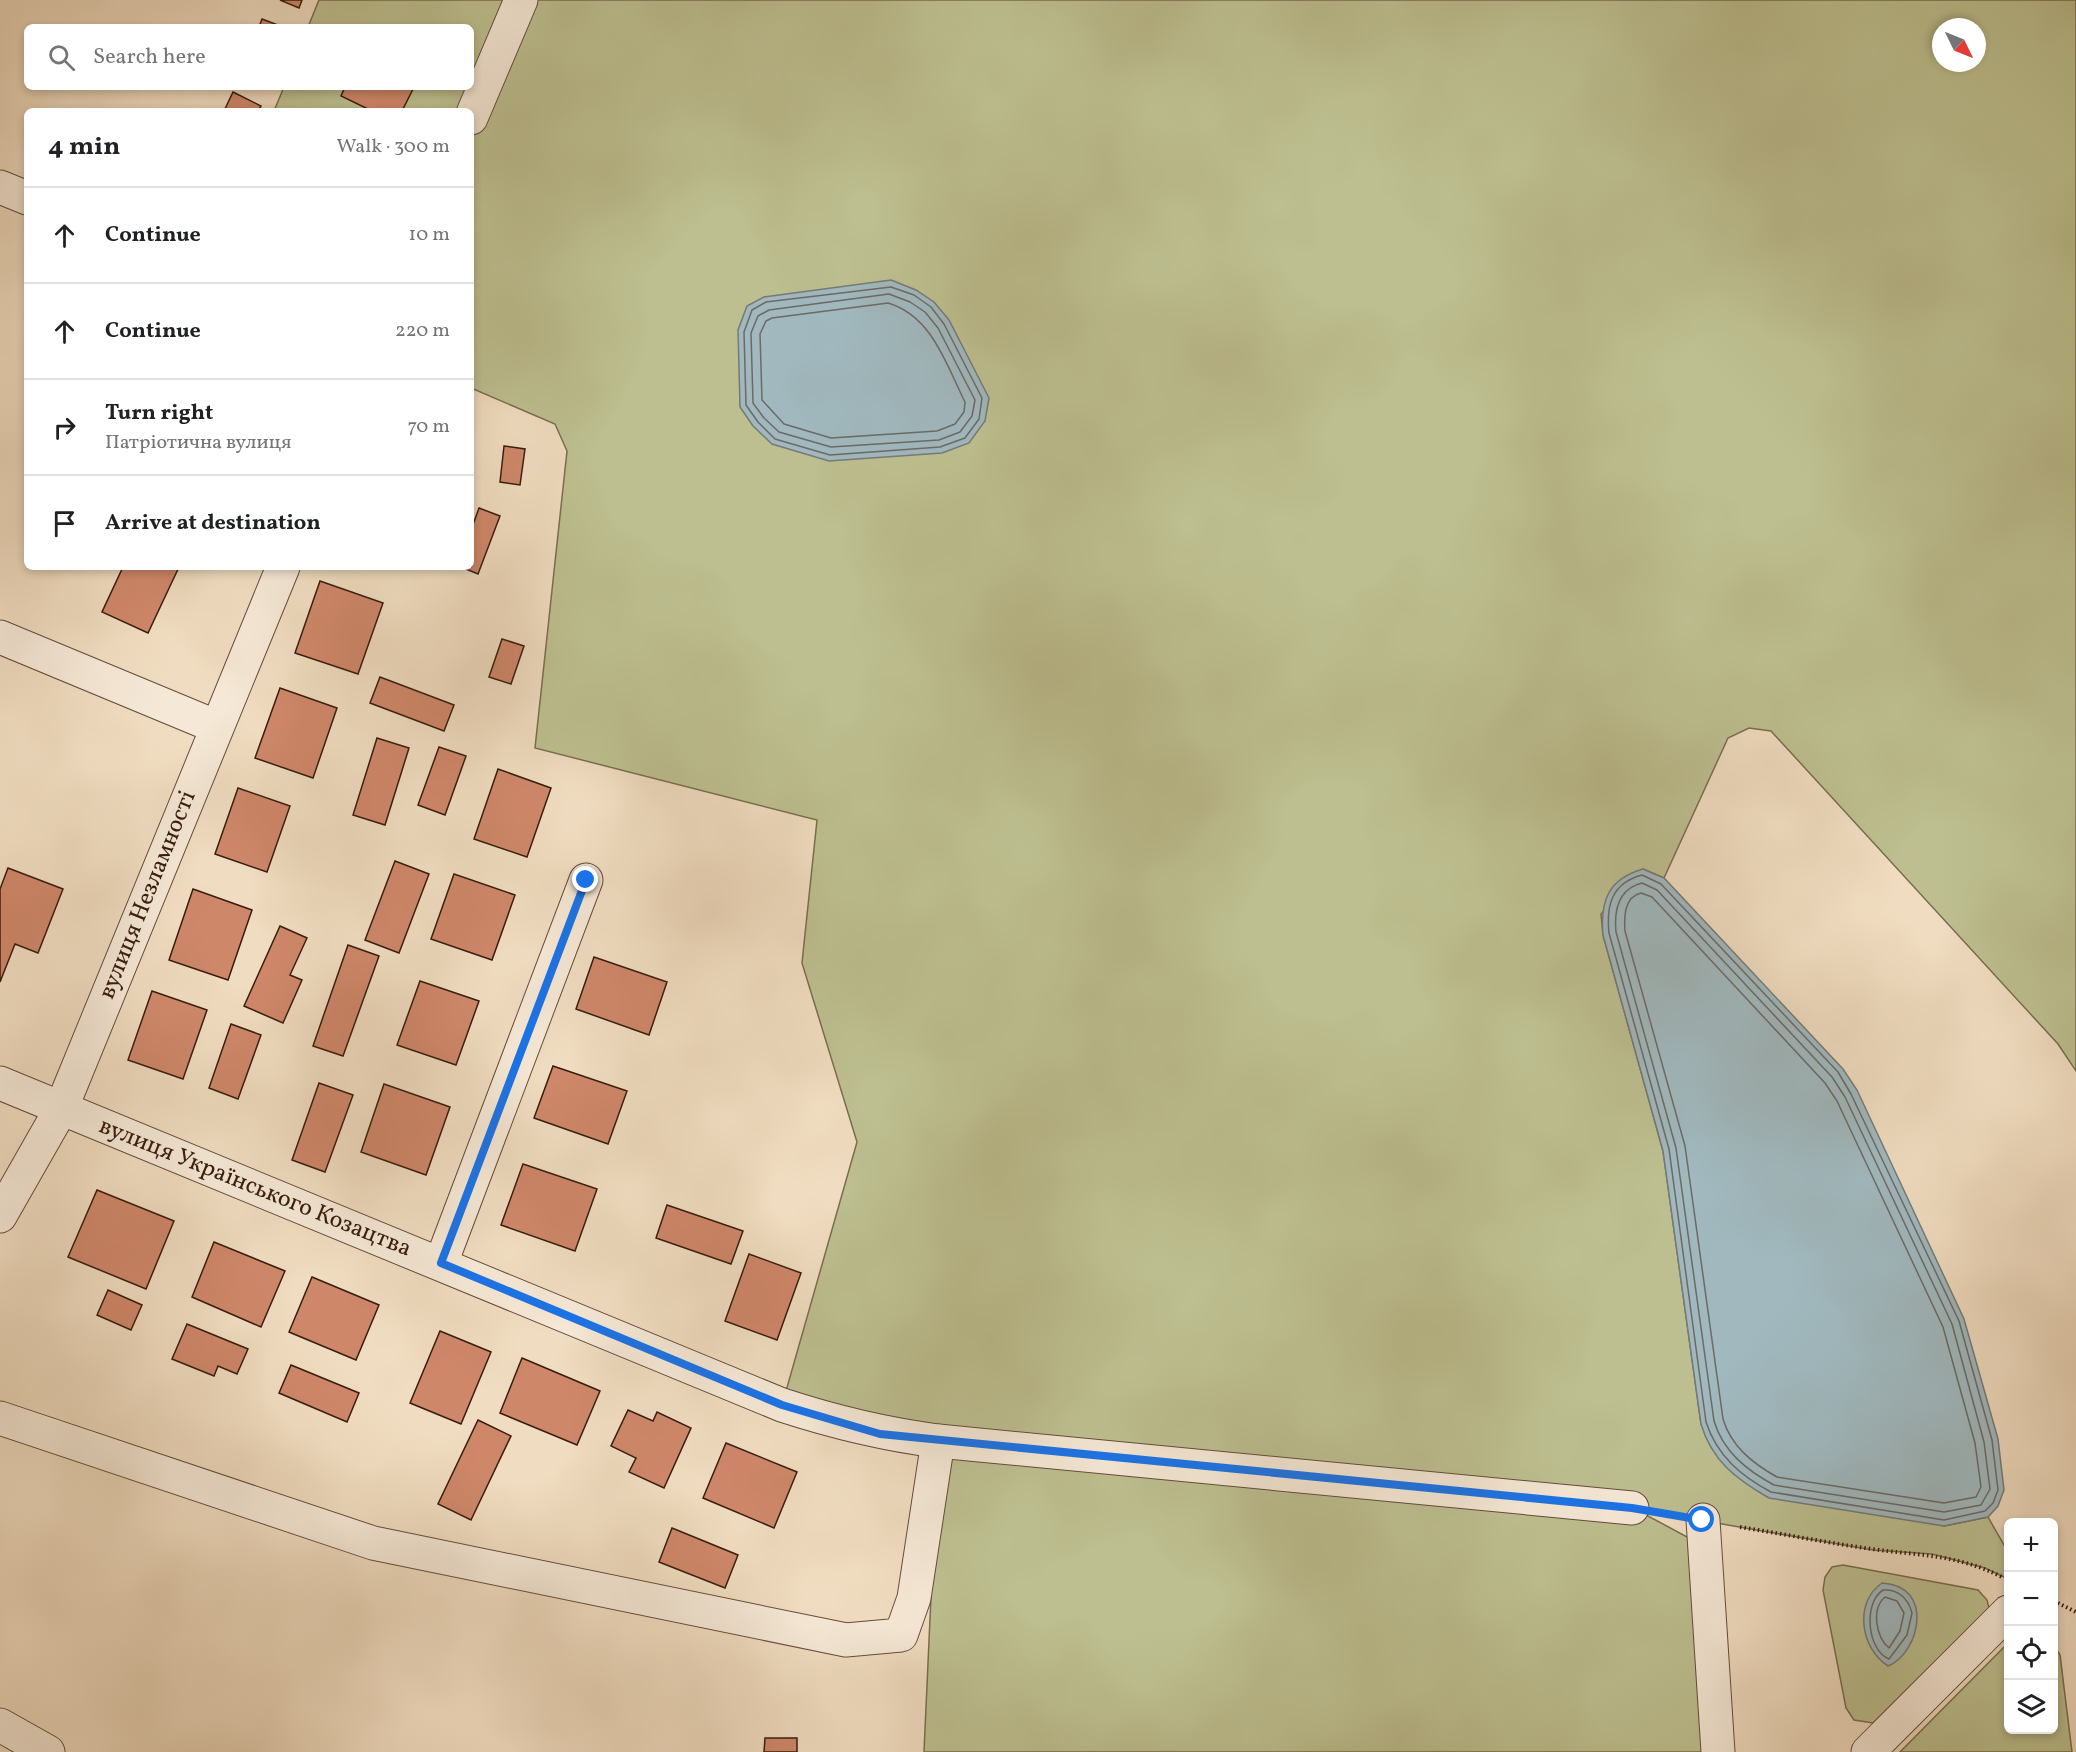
<!DOCTYPE html>
<html lang="en">
<head>
<meta charset="utf-8">
<style>
  :root { --surface:#fff; --page:#f6f6f6; --text:#202124; --muted:#757577; --line:#e0e0e0 }
  body { margin:0; font-family:Vollkorn,serif; background:var(--page); color:var(--text) }
  .controls { position:absolute; right:18px; bottom:18px; display:grid; overflow:hidden; border-radius:9px; box-shadow:0 3px 9px #0003 }
  .controls button { width:54px; height:54px; display:grid; place-items:center; padding:0; border:0; border-bottom:2px solid var(--line); background:var(--surface); color:var(--text); font:30px sans-serif }
  .compass { position:absolute; left:1932px; top:18px; width:54px; height:54px; border-radius:50%; background:var(--surface); box-shadow:0 3px 9px #0003; rotate:133deg }
  .stop { position:absolute; width:18px; height:18px; margin:-14px; border:4px solid #1a73e8; border-radius:50%; background:#fff }
  .stop.end { background:#1a73e8; border-color:#fff; box-shadow:0 2px 6px #0008 }
  .list { margin:0; padding:0; list-style:none }
  h2 { display:flex; justify-content:space-between; align-items:center; height:78px; margin:0; padding:0 24px; font-size:26px }
  h2 small { font-size:20px; font-weight:400; color:var(--muted) }
  .list li { display:grid; grid-template-columns:39px 1fr auto; gap:18px; align-items:center; box-sizing:border-box; height:96px; padding:0 24px; border-top:2px solid var(--line) }
  .list b { display:block; font-size:22px; white-space:nowrap }
  .list p { margin:0; font-size:20px; white-space:nowrap; color:var(--muted) }
  .list em { font-size:20px; font-style:normal; color:var(--muted) }
  .icon { flex:none; width:33px; height:33px; fill:none; stroke:currentColor; stroke-width:2; stroke-linecap:round; stroke-linejoin:round }
  .map { position:relative; flex:none; width:2076px; height:1752px; overflow:hidden }
  .search { position:absolute; background:var(--surface); box-shadow:0 3px 9px #0003; left:24px; top:24px; width:450px; height:66px; display:flex; align-items:center; gap:15px; box-sizing:border-box; padding:0 21px; border-radius:9px; color:var(--muted); font-size:22px }
  .panel { position:absolute; background:var(--surface); box-shadow:0 3px 9px #0003; left:24px; top:108px; width:450px; height:462px; border-radius:9px }
  .map>svg:first-child { display:block }
  .green { fill:#bdbf90; stroke:#7a6e4f; stroke-width:1.5; fill-rule:evenodd }
  .water { fill:#a0b8be; stroke:#767a78; stroke-width:1.5 }
  .lines { fill:none; stroke-linecap:round; stroke-linejoin:round }
  .shore { stroke:#6c6a66; stroke-width:1.5 }
  .building { fill:#cf876a; stroke:#371c0e; stroke-width:1.5 }
  .minor-casing { stroke:#654c3a; stroke-width:35 }
  .path { stroke:#371c0e; stroke-width:4; stroke-dasharray:1.5 3; stroke-linecap:butt }
  .minor { stroke:#f5e8d6; stroke-width:33 }
  .route { stroke:#1a73e8; stroke-width:8 }
  .labels { text-anchor:middle; dominant-baseline:central; stroke-width:4.5; stroke-linejoin:round; paint-order:stroke }
  .street-label { font-size:24px; fill:#371c0e; stroke:#f5e8d6 }
</style>
</head>
<body>
<div class="map">
<svg width="2076" height="1752" viewBox="0 0 2076 1752">
  <rect width="100%" height="100%" fill="#f0dcc0"/>
  <filter id="stains"><feTurbulence type="fractalNoise" baseFrequency=".00333" numOctaves="4"/><feColorMatrix values="0 0 0 0 .2 0 0 0 0 .09 0 0 0 0 .02 0 0 0 .5 -.17"/></filter>
  <radialGradient id="worn" r=".72"><stop offset=".6" stop-color="#630" stop-opacity="0"/><stop offset="1" stop-color="#630" stop-opacity=".3"/></radialGradient>
  <g class="green">
    <path d="M319,0H2076V1071L2058,1044L1771,731L1749,728L1728,738L1664,878L1643,869L1601,914L1603,935L1663,1151L1701,1424L1944,1526L1988,1517L2008,1552V1579L1985,1568L1932,1554L1873,1550L1635,1509L1689,1538L1704,1752H924L938,1441L782,1405L857,1142L802,963L817,820L535,748L567,451L555,424L471,388V111H274L284,87H471V27H308ZM1941,27H1977V63H1941Z"/>
    <path d="M1843,1565L1978,1590L1987,1600L1989,1608L1873,1723L1854,1720L1846,1708L1823,1590L1825,1577L1832,1567Z"/>
    <path d="M2008,1643V1730H2054V1645L2060,1655L2072,1752H1900Z"/>
  </g>
  <g class="water">
    <path d="M891,280L916,290L934,302L949,320L989,398L985,421L969,443L942,453L829,461L772,444L753,426L740,407L738,330L747,306L764,297Z"/>
    <path d="M1643,869L1664,878L1843,1069L1857,1090L1964,1319L1998,1439L2004,1490L1998,1506L1988,1517L1944,1526L1769,1498C1736,1479 1712,1461 1701,1424L1663,1151L1603,935C1600,901 1608,879 1643,869Z"/>
    <path d="M1882,1583C1936,1586 1919,1654 1888,1666C1861,1649 1853,1603 1882,1583Z"/>
  </g>
  <g class="lines">
    <g class="shore">
      <path d="M891,287L914,295L931,307L944,324L982,398L979,419L965,438L940,447L830,455L775,439L758,422L746,405L744,332L752,310L766,302Z"/>
      <path d="M889,294L910,302L925,312L938,328L975,400L972,416L960,432L939,440L831,447L779,432L764,418L753,403L751,333L758,316L769,310Z"/>
      <path d="M888,303C932,316 946,364 965,402L964,412L955,424L937,431L831,438L784,424L762,400L760,334L766,321L772,318Z"/>
      <path d="M1642,875L1661,884L1838,1072L1851,1094L1959,1321L1992,1440L1998,1490L1993,1503L1985,1511L1944,1520L1771,1492C1741,1476 1717,1456 1706,1422L1669,1149L1609,933C1606,905 1612,883 1642,875Z"/>
      <path d="M1642,883L1657,890L1832,1077L1845,1097L1952,1324L1984,1442L1990,1489L1981,1505L1944,1512L1774,1485C1746,1470 1723,1451 1714,1421L1676,1148L1616,932C1614,911 1618,889 1642,883Z"/>
      <path d="M1641,893L1652,897L1825,1083L1837,1101L1943,1327L1975,1443L1981,1487L1976,1497L1944,1503L1777,1477C1752,1463 1731,1446 1723,1419L1685,1146L1625,931C1624,917 1624,897 1641,893Z"/>
      <path d="M1883,1590C1898,1589 1908,1598 1912,1613L1907,1635L1889,1659C1867,1650 1863,1603 1883,1590Z"/>
      <path d="M1885,1597L1897,1601L1904,1613L1900,1631L1889,1648C1876,1637 1871,1609 1885,1597Z"/>
    </g>
  </g>
  <g class="building">
    <path d="M280,0H302L299,8Z"/>
    <path d="M262,19L283,27H259Z"/>
    <path d="M345,87H414L402,111H372L341,96Z"/>
    <path d="M233,92L261,106L258,111H224Z"/>
    <path d="M504,446L525,449L520,485L500,482Z"/>
    <path d="M479,508L500,516L478,574L461,567H471V530Z"/>
    <path d="M123,567H179L148,633L102,612Z"/>
    <path d="M320,581L383,603L358,674L295,653Z"/>
    <path d="M502,639L524,646L511,684L489,677Z"/>
    <path d="M380,677L454,705L444,731L370,703Z"/>
    <path d="M280,688L337,708L313,778L255,758Z"/>
    <path d="M377,738L409,748L385,825L353,815Z"/>
    <path d="M439,747L466,756L445,815L418,805Z"/>
    <path d="M498,769L551,788L527,857L474,839Z"/>
    <path d="M238,788L290,806L267,872L215,854Z"/>
    <path d="M395,861L429,874L399,953L365,940Z"/>
    <path d="M8,868L63,889L38,953L15,944L0,982V889Z"/>
    <path d="M454,874L515,895L492,960L431,939Z"/>
    <path d="M193,889L252,910L228,980L169,960Z"/>
    <path d="M280,926L307,938L290,975L302,980L283,1023L244,1006Z"/>
    <path d="M348,945L379,956L343,1056L313,1046Z"/>
    <path d="M594,957L667,982L649,1035L576,1009Z"/>
    <path d="M420,981L479,1001L456,1065L397,1045Z"/>
    <path d="M152,991L207,1010L183,1079L128,1060Z"/>
    <path d="M231,1024L261,1035L238,1099L209,1088Z"/>
    <path d="M553,1066L627,1091L608,1144L534,1118Z"/>
    <path d="M319,1083L353,1095L325,1172L292,1160Z"/>
    <path d="M384,1084L450,1107L426,1175L361,1152Z"/>
    <path d="M523,1164L597,1189L575,1251L501,1225Z"/>
    <path d="M97,1190L174,1221L146,1289L68,1257Z"/>
    <path d="M667,1205L743,1231L731,1264L656,1238Z"/>
    <path d="M214,1242L285,1271L261,1327L192,1297Z"/>
    <path d="M749,1254L801,1273L777,1340L725,1321Z"/>
    <path d="M312,1277L379,1305L356,1360L289,1332Z"/>
    <path d="M108,1290L142,1305L131,1330L97,1315Z"/>
    <path d="M187,1324L248,1349L237,1374L218,1366L214,1376L172,1359Z"/>
    <path d="M440,1331L491,1352L461,1424L410,1403Z"/>
    <path d="M522,1358L600,1391L577,1445L500,1413Z"/>
    <path d="M291,1365L359,1393L347,1422L279,1393Z"/>
    <path d="M628,1410L653,1421L657,1412L691,1428L664,1488L629,1472L636,1458L611,1446Z"/>
    <path d="M478,1420L511,1436L471,1520L438,1504Z"/>
    <path d="M726,1443L797,1472L774,1528L703,1498Z"/>
    <path d="M672,1528L738,1555L725,1588L659,1562Z"/>
    <path d="M765,1738H797V1752H764Z"/>
  </g>
  <g class="lines">
    <defs>
      <g id="minor">
        <path d="M471,118L521,0"/>
        <path d="M0,187L27,198"/>
        <path d="M0,637L217,727"/>
        <path d="M0,1083L782,1405C834,1422 883,1434 938,1441L1632,1508"/>
        <path d="M0,1216L61,1109L283,567"/>
        <path d="M441,1263L586,880"/>
        <path d="M0,1418L373,1543L846,1640L901,1635L914,1598L938,1441"/>
        <path d="M1703,1520L1718,1752"/>
        <path d="M0,1725L48,1752"/>
        <path d="M1868,1752L2008,1612"/>
      </g>
    </defs>
    <use href="#minor" class="minor-casing"/>
    <g class="path">
      <path d="M1740,1527C1784,1534 1828,1543 1872,1549C1921,1556 1956,1554 2002,1577"/>
      <path d="M2054,1601L2076,1612"/>
    </g>
    <use href="#minor" class="minor"/>
  </g>
  <g class="lines">
    <path class="route" d="M586,880L441,1263L782,1405L880,1434L1632,1508L1702,1520"/>
  </g>
  <g class="labels">
    <g class="street-label">
      <text transform="translate(148 895) rotate(-68)">вулиця Незламності</text>
      <text transform="translate(255 1188) rotate(22)">вулиця Українського Козацтва</text>
    </g>
  </g>
  <rect width="100%" height="100%" filter="url(#stains)"/>
  <rect width="100%" height="100%" fill="url(#worn)"/>
</svg>
<div class="controls">
<button>+</button>
<button>−</button>
<button><svg class="icon" aria-label="locate" viewBox="0 0 24 24"><circle cx="12" cy="12" r="6"/><path d="M12 2v4M12 18v4M2 12h4M18 12h4"/></svg></button>
<button><svg class="icon" aria-label="layers" viewBox="0 0 24 24"><path d="M12 4l9 5-9 5-9-5zM3 14l9 5 9-5"/></svg></button>
</div>
<svg class="compass" viewBox="-18 -18 36 36"><path d="M0-13l5 13h-10z" fill="#e53935"/><path d="M0 13l5-13h-10z" fill="#757577"/></svg>
<div class="stop" style="left:1702px;top:1520px"></div>
<div class="stop end" style="left:586px;top:880px"></div>
<div class="search"><svg class="icon" aria-label="search" viewBox="0 0 24 24"><circle cx="10" cy="10" r="6"/><path d="M15 15l6 6"/></svg>Search here</div>
<section class="panel">
<h2>4 min<small>Walk · 300 m</small></h2>
<ul class="list">
<li><svg class="icon" aria-label="ahead" viewBox="0 0 24 24"><path d="M12 20V5M6 11l6-6 6 6"/></svg><div><b>Continue</b></div><em>10 m</em></li>
<li><svg class="icon" aria-label="ahead" viewBox="0 0 24 24"><path d="M12 20V5M6 11l6-6 6 6"/></svg><div><b>Continue</b></div><em>220 m</em></li>
<li><svg class="icon" aria-label="right" viewBox="0 0 24 24"><path d="M7 20v-9h11M14 6l5 5-5 5"/></svg><div><b>Turn right</b><p>Патріотична вулиця</p></div><em>70 m</em></li>
<li><svg class="icon" aria-label="arrive" viewBox="0 0 24 24"><path d="M6 21V4h12l-3 4 3 4H6"/></svg><div><b>Arrive at destination</b></div></li>
</ul>
</section>
</div>
</body>
</html>
